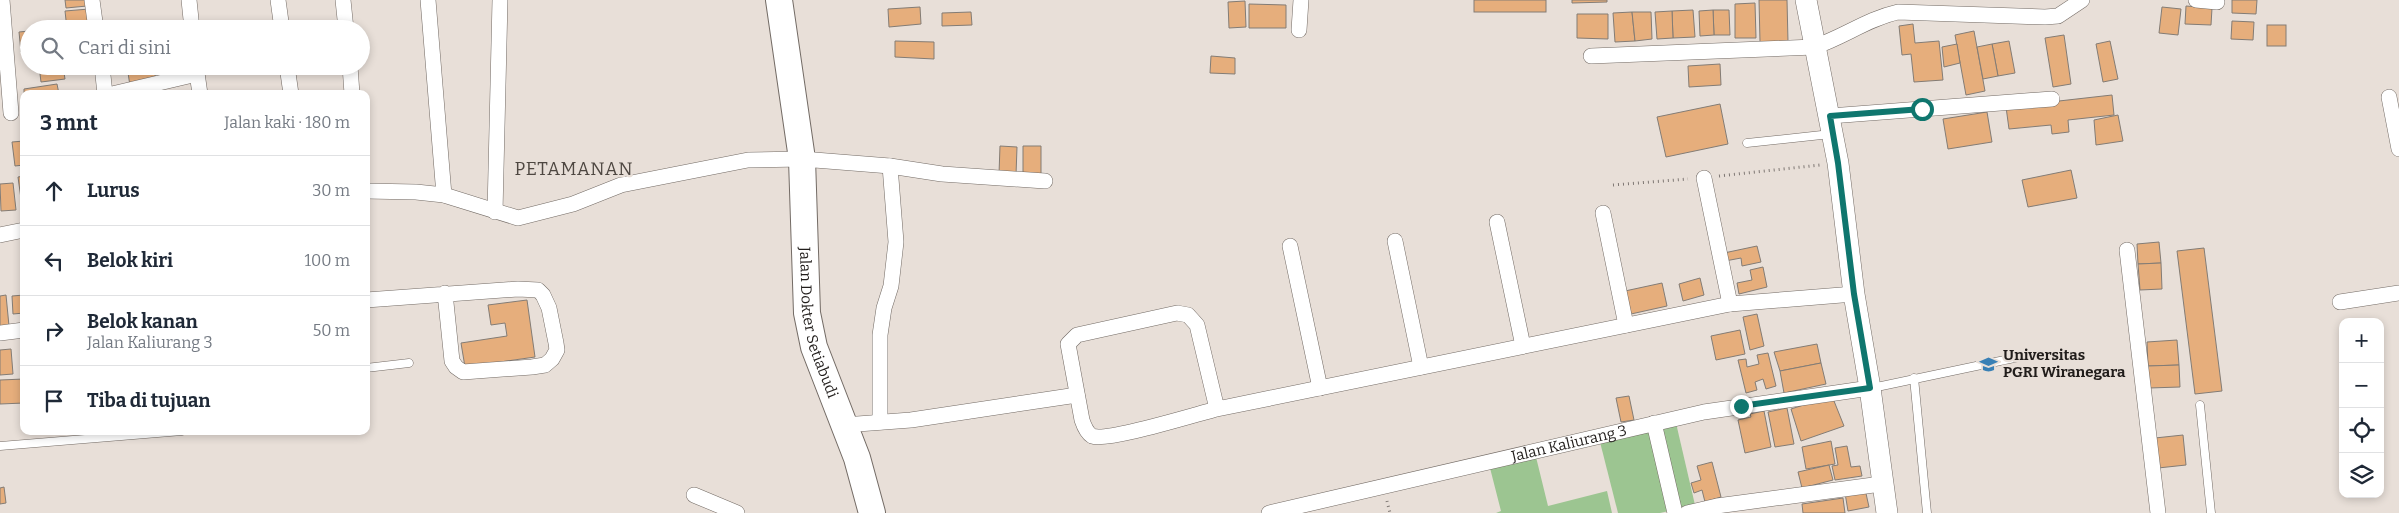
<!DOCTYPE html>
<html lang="id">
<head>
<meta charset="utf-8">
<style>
  :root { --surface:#fff; --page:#f6f6f7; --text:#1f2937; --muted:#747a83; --line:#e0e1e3 }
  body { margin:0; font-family:Bitter,serif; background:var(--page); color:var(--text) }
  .controls { position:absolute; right:15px; bottom:15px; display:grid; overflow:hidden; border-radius:10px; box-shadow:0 2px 8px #0003 }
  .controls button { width:45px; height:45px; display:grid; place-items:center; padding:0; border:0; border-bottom:1px solid var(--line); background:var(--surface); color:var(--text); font:25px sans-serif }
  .stop { position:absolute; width:15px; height:15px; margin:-11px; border:4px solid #0f766e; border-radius:50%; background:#fff }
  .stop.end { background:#0f766e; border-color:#fff; box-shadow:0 1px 5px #0008 }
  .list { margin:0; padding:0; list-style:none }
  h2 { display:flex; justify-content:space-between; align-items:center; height:65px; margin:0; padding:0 20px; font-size:21px }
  h2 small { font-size:16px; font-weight:400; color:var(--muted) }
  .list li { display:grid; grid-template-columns:32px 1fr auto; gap:15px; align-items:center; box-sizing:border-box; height:70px; padding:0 20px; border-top:1px solid var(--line) }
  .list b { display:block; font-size:19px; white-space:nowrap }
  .list p { margin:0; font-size:16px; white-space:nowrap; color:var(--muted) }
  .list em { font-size:16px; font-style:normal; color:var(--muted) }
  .icon { flex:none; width:28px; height:28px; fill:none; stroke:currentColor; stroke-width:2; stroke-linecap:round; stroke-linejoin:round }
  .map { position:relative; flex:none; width:2399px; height:513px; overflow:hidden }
  .search { position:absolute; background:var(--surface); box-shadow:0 2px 8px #0003; left:20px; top:20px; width:350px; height:55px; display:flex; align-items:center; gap:12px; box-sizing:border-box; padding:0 18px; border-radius:28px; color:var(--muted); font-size:19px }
  .panel { position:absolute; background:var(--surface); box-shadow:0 2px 8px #0003; left:20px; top:90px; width:350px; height:345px; border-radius:10px }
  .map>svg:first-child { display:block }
  .green { fill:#9cc591 }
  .building { fill:#e6ae7c; stroke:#837c75 }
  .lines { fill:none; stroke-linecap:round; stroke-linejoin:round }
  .service-casing { stroke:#736b65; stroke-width:9 }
  .minor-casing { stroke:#736b65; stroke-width:16 }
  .secondary-casing { stroke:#736b65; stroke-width:22 }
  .trunk-casing { stroke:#736b65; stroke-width:28 }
  .path { stroke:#7e7773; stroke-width:3; stroke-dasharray:1 4; stroke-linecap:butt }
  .service { stroke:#fff; stroke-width:8 }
  .minor { stroke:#fff; stroke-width:15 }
  .secondary { stroke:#fff; stroke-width:21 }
  .trunk { stroke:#fff; stroke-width:26 }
  .route { stroke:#0f766e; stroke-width:6 }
  .labels { text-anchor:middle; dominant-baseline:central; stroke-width:4.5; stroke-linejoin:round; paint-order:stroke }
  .street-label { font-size:15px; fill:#211d1b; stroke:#e8dfd8 }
  .poi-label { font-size:15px; font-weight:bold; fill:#211d1b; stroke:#e8dfd8; text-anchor:start }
  .quarter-label { font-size:18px; letter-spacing:1px; fill:#4e4741; stroke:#e8dfd8 }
</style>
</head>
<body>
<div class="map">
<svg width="2399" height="513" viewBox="0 0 2399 513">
  <rect width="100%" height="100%" fill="#e8dfd8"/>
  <g class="green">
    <path d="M1676,423L1695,505L1660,513H1618L1600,442Z"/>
    <path d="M1536,457L1548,506L1607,491L1612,513H1496L1501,511L1490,468Z"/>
  </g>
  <g class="building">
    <path d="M65,0H87V6L66,8Z"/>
    <rect x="1474" y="0" width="72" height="12"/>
    <path d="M1572,0H1607V2L1572,3Z"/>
    <path d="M1759,0H1787L1788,42H1760Z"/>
    <path d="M2232,0H2257L2256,14L2232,13Z"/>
    <path d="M1245,1L1246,27L1229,28L1228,2Z"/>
    <path d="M1755,3L1756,38H1735V4Z"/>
    <path d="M1249,4L1286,5V28H1249Z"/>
    <path d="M2186,6L2212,8L2211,25L2185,24Z"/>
    <path d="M920,7L921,24L889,27L888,9Z"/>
    <path d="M2162,7L2181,9L2178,35L2159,33Z"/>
    <path d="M89,9L91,26L67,29L65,11Z"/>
    <path d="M1693,10L1695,37L1673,38L1672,11Z"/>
    <path d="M1713,10H1729L1730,35H1714Z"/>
    <path d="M1713,10L1714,35L1700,36L1699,11Z"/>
    <path d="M1672,11L1673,38L1657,39L1655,12Z"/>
    <path d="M971,12L972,25L942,26V13Z"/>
    <path d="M1632,12L1635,41L1615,42L1613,13Z"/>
    <path d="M1632,12H1651L1652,39L1635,41Z"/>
    <path d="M1577,14H1608V39L1577,38Z"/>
    <path d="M2232,21L2254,22L2253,40L2231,39Z"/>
    <path d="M1913,24L1915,43L1939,41L1943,80L1914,82L1911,54L1902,55L1899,26Z"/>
    <path d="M146,25L147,29H113Z"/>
    <rect x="2267" y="25" width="19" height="21"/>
    <path d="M29,31V51L21,52L19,32Z"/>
    <path d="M1974,31L1985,91L1966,95L1955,35Z"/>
    <path d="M2064,35L2071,84L2053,87L2045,38Z"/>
    <path d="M895,41L934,42V59L895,57Z"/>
    <path d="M2009,41L2015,73L1998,76L1992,44Z"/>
    <path d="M2110,41L2118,79L2103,82L2096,44Z"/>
    <path d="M1957,44L1960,63L1944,67L1942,47Z"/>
    <path d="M1992,44L1998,76L1983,79L1977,47Z"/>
    <path d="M1211,56L1235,58V74L1210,73Z"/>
    <path d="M1720,64L1721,85L1689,87L1688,66Z"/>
    <path d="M39,66H63L65,79L41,82Z"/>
    <path d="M127,66H154L156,83L130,86Z"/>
    <path d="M57,84L59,94H24V89Z"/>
    <path d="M2112,95L2114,115L2068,120L2069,132L2052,134L2051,125L2009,129L2006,107Z"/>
    <path d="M1720,104L1728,144L1666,157L1657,117Z"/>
    <path d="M1987,112L1992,142L1948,149L1943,119Z"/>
    <path d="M2118,115L2123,141L2096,145L2094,120Z"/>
    <path d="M24,141V165L15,166L12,142Z"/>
    <path d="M1000,146L1017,147L1016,175L999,174Z"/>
    <path d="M1023,146H1041V175L1023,174Z"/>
    <path d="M2071,170L2077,198L2028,207L2022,180Z"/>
    <path d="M24,176V206H22L18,177Z"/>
    <path d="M13,183L16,210L1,211L0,184Z"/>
    <path d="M2159,242L2161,263L2138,264L2137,244Z"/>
    <path d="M1757,246L1761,262L1742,266L1741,258L1725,261L1724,253Z"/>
    <path d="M2204,248L2222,391L2195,394L2177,251Z"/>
    <path d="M2161,263L2162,289L2140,290L2138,264Z"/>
    <path d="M1763,267L1767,287L1739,294L1737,283L1752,280L1750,270Z"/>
    <path d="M1700,278L1704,295L1683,301L1679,284Z"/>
    <path d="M1662,283L1667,306L1631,314L1625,291Z"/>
    <path d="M6,295L9,326L0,327V296Z"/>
    <path d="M24,295V313L13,314L12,296Z"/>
    <path d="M527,300L535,357L465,367L461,343L507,336L505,323L491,325L488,305Z"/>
    <path d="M1757,314L1764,346L1750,350L1743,317Z"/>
    <path d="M1740,330L1745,354L1716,360L1711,336Z"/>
    <path d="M2177,340L2179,365L2148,366L2147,342Z"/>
    <path d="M1817,344L1821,363L1780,371L1774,352Z"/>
    <path d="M11,349L13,374L0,375V350Z"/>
    <path d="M1768,353L1776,386L1766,389L1763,379L1755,382L1757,390L1746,393L1738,360L1746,359L1747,367L1759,364L1757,355Z"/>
    <path d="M1821,363L1826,384L1784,393L1780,371Z"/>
    <path d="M2179,365L2180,387L2149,388L2148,366Z"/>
    <path d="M24,379V403L0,404V380Z"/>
    <path d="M1629,396L1634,420L1621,422L1616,398Z"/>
    <path d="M1832,396L1844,426L1801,441L1791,409Z"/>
    <path d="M1787,408L1794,444L1775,447L1768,412Z"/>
    <path d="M1764,411L1771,447L1745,453L1738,420L1751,417L1750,414Z"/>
    <path d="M2183,435L2186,465L2158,468L2155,438Z"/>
    <path d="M1831,441L1835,464L1806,469L1802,447Z"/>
    <path d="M1847,446L1851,467L1860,466L1862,476L1835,480L1832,466L1838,465L1835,448Z"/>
    <path d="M1712,462L1721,497L1705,502L1702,490L1694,493L1691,483L1701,480L1697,466Z"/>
    <path d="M1829,465L1833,480L1802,488L1798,472Z"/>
    <path d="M4,487L6,503L0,504V488Z"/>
    <path d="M1865,489L1869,507L1848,511L1845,493Z"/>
    <path d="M1843,498L1845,513H1803L1802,504Z"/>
  </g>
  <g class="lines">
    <defs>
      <g id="service">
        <path d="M1747,143L1831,134"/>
        <path d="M366,368L409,363"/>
        <path d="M1914,378L1927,513"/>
        <path d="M1872,388L2019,357"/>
        <path d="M2200,405L2211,513"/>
        <path d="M0,446L182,431"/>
      </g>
      <g id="minor">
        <path d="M2,0L11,113"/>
        <path d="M92,0L96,29"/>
        <path d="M189,0L192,29"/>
        <path d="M278,0L282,29"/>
        <path d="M343,0L346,29"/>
        <path d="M428,0L444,195"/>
        <path d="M2196,0L2217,2"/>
        <path d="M1299,30L1301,0"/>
        <path d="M1591,56L1814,47C1844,37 1867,19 1898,12L2045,17L2058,16L2082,0"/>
        <path d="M102,66L105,94"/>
        <path d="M196,66L200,94"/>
        <path d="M287,66L291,94"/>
        <path d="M350,66L352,94"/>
        <path d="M112,94L197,74"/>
        <path d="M2389,97L2399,149"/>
        <path d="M1830,116L2052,99"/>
        <path d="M1704,178L1730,304"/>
        <path d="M366,191L416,192L444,195L518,218L573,204L621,185L748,160L802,159L890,166L942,174L1045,181"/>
        <path d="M495,212L500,0"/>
        <path d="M1603,213L1626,325"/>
        <path d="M1497,222L1523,346"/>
        <path d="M0,235L24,230"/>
        <path d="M1395,241L1421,367"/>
        <path d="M1290,246L1320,388"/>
        <path d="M2127,250L2158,513"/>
        <path d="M366,300L518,289L538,290L543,295L549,308L556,343L557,350L552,359L545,365L532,367L463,372L456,367L452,361L445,293"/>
        <path d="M2340,302L2399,293"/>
        <path d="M0,333L24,330"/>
        <path d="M1217,409L1197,325L1188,315L1177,313L1077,335L1068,344L1082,420C1084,426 1087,433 1092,436C1108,442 1196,414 1217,409L1730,304L1854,294"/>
        <path d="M880,422V335L884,308L891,286L896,242L890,166"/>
        <path d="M1654,423L1675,513"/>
        <path d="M844,425L911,420L1077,395"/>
        <path d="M694,495L737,513"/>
        <path id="s1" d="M1269,513L1704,412L1870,388"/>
        <path d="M1687,513L1717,506L1881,484"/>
      </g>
      <path id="secondary" d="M1806,0L1838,163L1854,294L1870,388L1887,513"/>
      <g id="trunk">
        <path id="s2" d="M779,0L802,159L807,313L814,347L857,458L872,513"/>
      </g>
    </defs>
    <use href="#service" class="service-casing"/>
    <use href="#minor" class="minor-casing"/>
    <use href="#secondary" class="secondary-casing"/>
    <use href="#trunk" class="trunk-casing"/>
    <g class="path">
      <path d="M1719,176L1820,165"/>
      <path d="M1613,185L1688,179"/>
      <path d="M1387,501L1390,513"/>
    </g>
    <use href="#service" class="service"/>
    <use href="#minor" class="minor"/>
    <use href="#secondary" class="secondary"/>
    <use href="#trunk" class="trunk"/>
  </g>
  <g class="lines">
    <path class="route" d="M1741,406L1870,388L1854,294L1838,163L1830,116L1922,109"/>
  </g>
  <defs>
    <symbol id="university-bare" viewBox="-9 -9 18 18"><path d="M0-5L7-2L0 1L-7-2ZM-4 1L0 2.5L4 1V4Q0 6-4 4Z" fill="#3980b5" stroke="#e8dfd8" stroke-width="2.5" paint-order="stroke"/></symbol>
  </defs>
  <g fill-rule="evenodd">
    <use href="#university-bare" x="1976" y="352" width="25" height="25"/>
  </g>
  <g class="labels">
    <g class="street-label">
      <text stroke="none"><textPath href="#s2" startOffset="326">Jalan Dokter Setiabudi</textPath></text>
      <text stroke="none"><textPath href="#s1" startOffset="308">Jalan Kaliurang 3</textPath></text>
    </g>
    <g class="poi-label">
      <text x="2003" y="355">Universitas<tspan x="2003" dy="17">PGRI Wiranegara</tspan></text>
    </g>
    <g class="quarter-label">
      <text x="574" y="169">PETAMANAN</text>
    </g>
  </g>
</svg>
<div class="controls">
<button>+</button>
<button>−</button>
<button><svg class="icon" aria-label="locate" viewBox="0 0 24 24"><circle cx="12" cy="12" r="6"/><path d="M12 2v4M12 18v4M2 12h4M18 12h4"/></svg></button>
<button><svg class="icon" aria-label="layers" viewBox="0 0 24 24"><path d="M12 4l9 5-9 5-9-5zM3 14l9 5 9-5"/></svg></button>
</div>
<div class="stop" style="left:1922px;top:109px"></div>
<div class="stop end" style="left:1741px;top:406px"></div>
<div class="search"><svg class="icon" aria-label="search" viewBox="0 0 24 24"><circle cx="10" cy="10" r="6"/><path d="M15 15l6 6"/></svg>Cari di sini</div>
<section class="panel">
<h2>3 mnt<small>Jalan kaki · 180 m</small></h2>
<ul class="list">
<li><svg class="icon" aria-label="ahead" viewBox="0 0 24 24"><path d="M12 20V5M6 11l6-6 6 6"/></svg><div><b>Lurus</b></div><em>30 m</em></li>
<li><svg class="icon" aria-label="left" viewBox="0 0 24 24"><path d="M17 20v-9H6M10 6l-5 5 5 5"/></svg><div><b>Belok kiri</b></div><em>100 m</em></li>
<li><svg class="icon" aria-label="right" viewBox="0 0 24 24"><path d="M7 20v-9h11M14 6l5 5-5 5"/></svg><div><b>Belok kanan</b><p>Jalan Kaliurang 3</p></div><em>50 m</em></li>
<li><svg class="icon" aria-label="arrive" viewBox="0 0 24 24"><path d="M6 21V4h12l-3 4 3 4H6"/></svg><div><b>Tiba di tujuan</b></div></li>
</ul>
</section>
</div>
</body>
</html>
